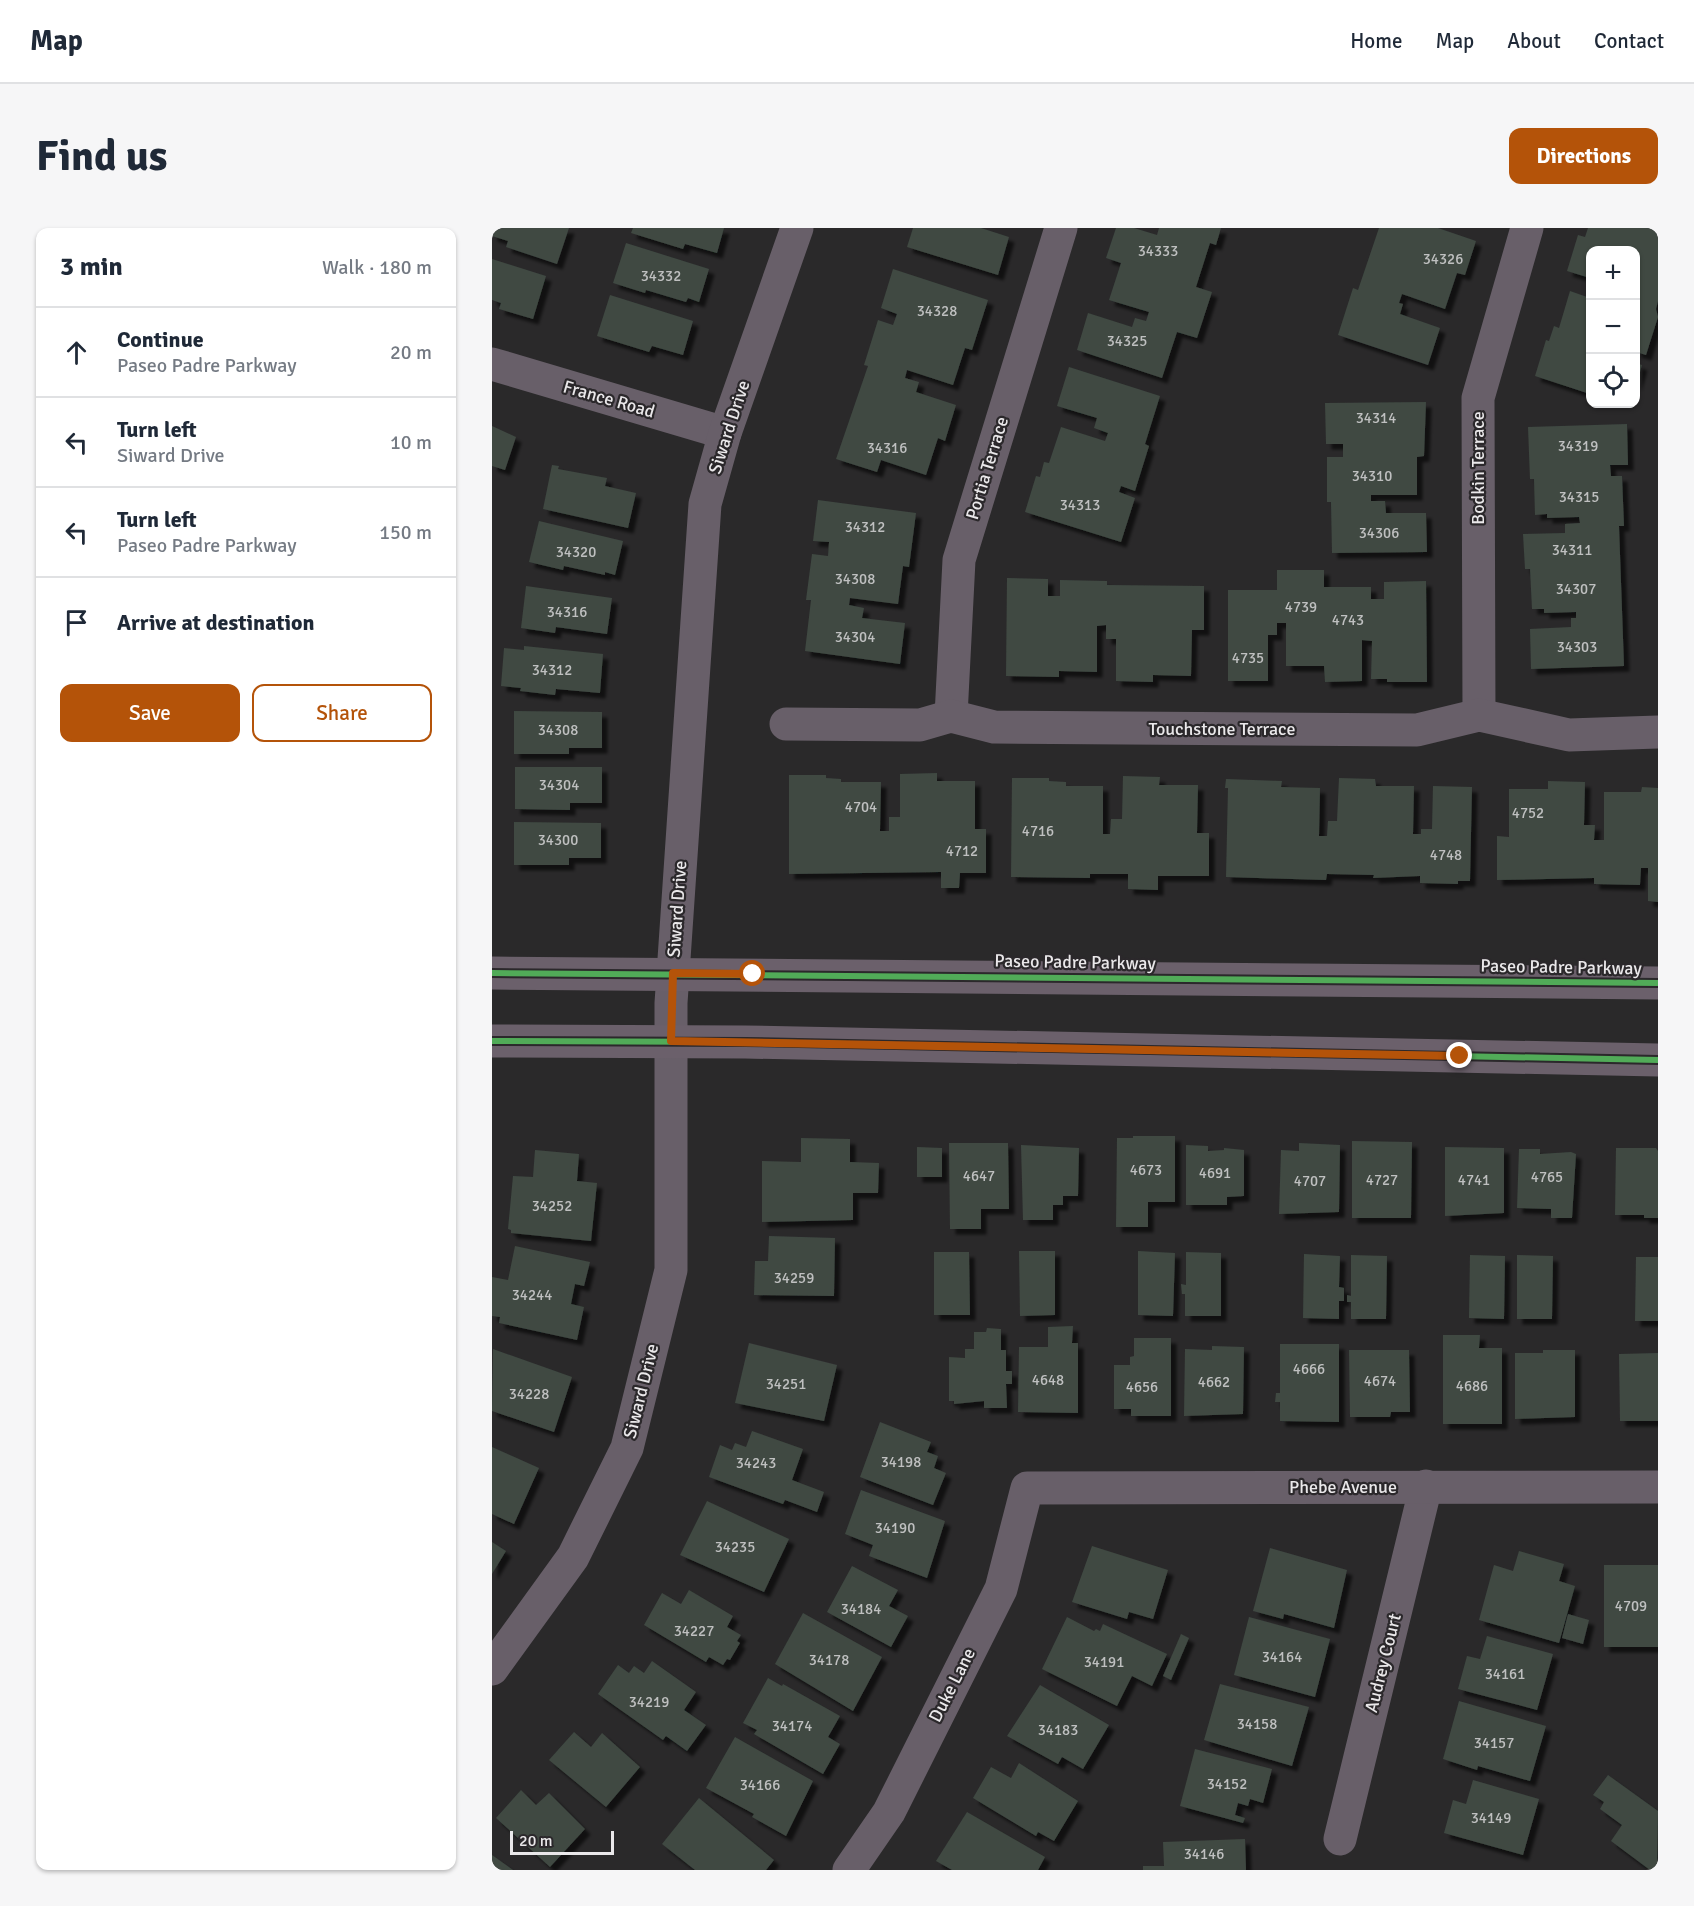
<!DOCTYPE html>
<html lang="en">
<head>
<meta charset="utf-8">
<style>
  :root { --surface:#fff; --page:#f6f6f7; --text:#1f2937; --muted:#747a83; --line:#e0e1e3; --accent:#b45309 }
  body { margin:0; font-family:Signika,sans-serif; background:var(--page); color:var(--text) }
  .controls { position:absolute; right:18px; top:18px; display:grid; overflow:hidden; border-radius:12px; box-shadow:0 2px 4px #0004 }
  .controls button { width:54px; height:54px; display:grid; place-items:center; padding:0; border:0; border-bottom:2px solid var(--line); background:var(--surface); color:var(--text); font:30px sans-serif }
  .scale { position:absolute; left:18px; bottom:15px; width:104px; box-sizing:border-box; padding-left:6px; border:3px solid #eae8ea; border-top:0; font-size:16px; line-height:21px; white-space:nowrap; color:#eae8ea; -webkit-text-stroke:4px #2b282b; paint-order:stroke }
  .stop { position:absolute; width:18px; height:18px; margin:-14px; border:4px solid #b45309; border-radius:50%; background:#fff }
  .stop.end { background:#b45309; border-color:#fff; box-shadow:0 2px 6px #0008 }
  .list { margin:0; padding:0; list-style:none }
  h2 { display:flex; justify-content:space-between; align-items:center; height:78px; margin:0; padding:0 24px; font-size:26px }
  h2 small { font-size:20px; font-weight:400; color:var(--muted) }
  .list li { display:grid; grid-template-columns:39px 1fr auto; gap:18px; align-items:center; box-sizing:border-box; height:90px; padding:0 24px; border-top:2px solid var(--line) }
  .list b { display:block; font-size:22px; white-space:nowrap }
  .list p { margin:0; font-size:20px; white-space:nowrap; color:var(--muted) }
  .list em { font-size:20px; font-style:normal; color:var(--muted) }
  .actions { display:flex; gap:12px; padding:18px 24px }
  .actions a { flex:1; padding:14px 0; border:2px solid var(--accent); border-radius:12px; text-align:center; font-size:21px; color:var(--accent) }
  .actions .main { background:var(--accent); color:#fff }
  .icon { flex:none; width:33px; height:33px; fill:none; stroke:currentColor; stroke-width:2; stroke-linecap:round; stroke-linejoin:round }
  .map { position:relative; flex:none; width:1166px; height:1642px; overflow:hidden; border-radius:12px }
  header { display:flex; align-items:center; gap:36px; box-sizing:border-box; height:84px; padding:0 30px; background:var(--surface); border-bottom:2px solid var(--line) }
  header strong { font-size:28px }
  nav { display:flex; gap:33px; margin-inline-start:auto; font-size:21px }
  .intro { display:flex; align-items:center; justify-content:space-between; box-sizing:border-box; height:144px; padding:0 36px }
  h1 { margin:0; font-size:42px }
  .button { padding:15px 27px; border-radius:12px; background:var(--accent); color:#fff; font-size:21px; font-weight:700 }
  main { display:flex; gap:36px; padding:0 36px }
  aside { flex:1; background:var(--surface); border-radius:12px; box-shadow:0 2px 4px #0004 }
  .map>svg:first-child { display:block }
  .building { fill:#3f4942; filter:url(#shadow) }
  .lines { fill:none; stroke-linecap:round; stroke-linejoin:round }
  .street { stroke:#685f69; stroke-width:33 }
  .secondary { stroke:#6b606b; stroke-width:33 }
  .cycleway-casing { stroke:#2b282b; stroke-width:10 }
  .cycleway { stroke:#51ab58; stroke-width:6 }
  .route { stroke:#b45309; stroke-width:8 }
  .labels { text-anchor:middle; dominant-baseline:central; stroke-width:4.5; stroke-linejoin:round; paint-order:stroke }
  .number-label { font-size:15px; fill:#bfc0c0 }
  .street-label { font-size:18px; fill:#eae8ea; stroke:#2b282b }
</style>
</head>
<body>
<header>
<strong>Map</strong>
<nav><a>Home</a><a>Map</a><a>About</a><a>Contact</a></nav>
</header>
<div class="intro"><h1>Find us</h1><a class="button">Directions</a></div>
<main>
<aside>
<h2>3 min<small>Walk · 180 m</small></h2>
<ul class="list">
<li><svg class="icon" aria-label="ahead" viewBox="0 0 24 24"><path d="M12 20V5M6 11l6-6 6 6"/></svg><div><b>Continue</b><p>Paseo Padre Parkway</p></div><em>20 m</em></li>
<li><svg class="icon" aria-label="left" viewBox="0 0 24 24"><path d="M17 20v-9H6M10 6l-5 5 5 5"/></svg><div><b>Turn left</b><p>Siward Drive</p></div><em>10 m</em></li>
<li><svg class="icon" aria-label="left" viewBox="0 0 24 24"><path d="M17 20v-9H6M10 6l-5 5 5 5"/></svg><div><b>Turn left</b><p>Paseo Padre Parkway</p></div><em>150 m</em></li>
<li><svg class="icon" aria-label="arrive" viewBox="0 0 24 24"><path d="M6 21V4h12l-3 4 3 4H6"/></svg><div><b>Arrive at destination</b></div></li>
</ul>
<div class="actions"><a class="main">Save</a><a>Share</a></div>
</aside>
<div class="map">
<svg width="1166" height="1642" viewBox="0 0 1166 1642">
  <defs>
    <filter id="shadow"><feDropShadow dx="5.5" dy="5.5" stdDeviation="1.5" flood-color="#0009"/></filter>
  </defs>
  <rect width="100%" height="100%" fill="#2a292a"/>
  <g class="building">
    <path d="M0,0H77L65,36L14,19L16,13L0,8Z"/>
    <path d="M141,0H232L225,25L193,16L191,21L139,5Z"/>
    <path d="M421,0H489L517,9L506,47L415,19Z"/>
    <path d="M624,0H642L665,7L667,0H729L724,17L718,15L704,59L720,64L705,110L685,104L670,150L585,122L596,85L640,99L643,90L654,93L657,84L617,72L629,35L614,30Z"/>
    <path d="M887,0H946L984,13L973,47L965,45L953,81L910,66L907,75L911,76L908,86L948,100L936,137L846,107L861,60L866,62Z"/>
    <path d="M1096,0H1166V73L1164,81L1166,89L1154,127L1144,124V22H1098V50L1075,43L1086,7L1093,9Z"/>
    <path d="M134,15L217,41L207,74L196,70L194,74L154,62L153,65L121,55Z"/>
    <path d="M0,31L54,48L41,91L7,81L9,75L0,72Z"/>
    <path d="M401,41L496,72L480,122L473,120L461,157L415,142L413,150L427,154L424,164L464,177L453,213L446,210L434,247L389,232L385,244L344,231L376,138L372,137L386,92L401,97L405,86L389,80Z"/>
    <path d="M1078,63L1098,70V166L1043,148L1054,112L1057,113L1062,98L1067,100Z"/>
    <path d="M118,67L201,93L191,127L160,118L157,124L105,108Z"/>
    <path d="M1144,135L1150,137L1144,158Z"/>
    <path d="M577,139L668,168L653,216L657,218L643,263L629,258L627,264L643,270L629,314L533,284L544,248L548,249L552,234L557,235L569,199L613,213L616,205L602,200L605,190L565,178Z"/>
    <path d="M934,174L932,228L925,229V267H879V273H893L894,285H934L935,324L840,325L839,274H835V229H851V216H834L833,175Z"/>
    <path d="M1135,196L1136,237H1118L1119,248H1130L1132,298H1127L1132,438L1039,441L1038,401L1079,399V390H1084V384L1052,385V381H1040L1038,341H1033L1031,306L1073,305V296L1088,295L1087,289L1055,290V286L1043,287L1042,251H1038L1036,199Z"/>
    <path d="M0,198L24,209L13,242L0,238Z"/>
    <path d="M60,237L67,238L66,241L115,250L113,258L144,265L136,300L51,281Z"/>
    <path d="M326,272L424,285L417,339L411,338L406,376L358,370L357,377L372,380L370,390L413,395L408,436L313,423L319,372H314L320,326L336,328L337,314L321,313Z"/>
    <path d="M47,293L131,313L123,347L113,344V347L72,338L71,342L37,334Z"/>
    <path d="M785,342H832V359H879V371H892V354L934,353L935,454H895V451H879L880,413L870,412V453L833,454L832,438H794V395H785V407H776V453H736V362H785Z"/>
    <path d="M515,350L556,351V368H568V352L615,353V357L712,358V402H700L699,448L661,447V454L624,453V411H614V397L605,398V444L567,443V449L514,448Z"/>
    <path d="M34,358L120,370L115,406L64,399L63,405L29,400Z"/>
    <path d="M32,418L111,426L108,465L64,461L63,467L28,463L29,460L9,458L12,420L32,422Z"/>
    <path d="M22,483L110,484V520H77V526H22Z"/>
    <path d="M23,539H110V575H78V582L23,581Z"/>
    <path d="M445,545V553H483V601H494V645H468L467,660H449V644L297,646V547H334V550L349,551V554H389L388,603H397V589H408V546Z"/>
    <path d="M631,548L668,549L667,557H706L705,605H717V648H666V662L636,661V646H598V650L519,649L520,550H557V553L574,554V558H611V606H618L619,591H630Z"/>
    <path d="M847,550L883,551L884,558H922L921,606H929V601H940L941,558L980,559L978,653H966V656L928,655V648L881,650L882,647L835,646L834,652L734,649L736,560H733L734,551L790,553L789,559L828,560L827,608H835L836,593H845Z"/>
    <path d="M1056,553L1093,554L1092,597H1103L1102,612H1112V564H1149L1150,559L1166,560V674L1156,673V640H1149L1148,657L1102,656V650L1005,652V608L1017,609V561H1056Z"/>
    <path d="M22,594L109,595V630H77V637H22Z"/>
    <path d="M641,908H683V974H656V999H624L625,910H641Z"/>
    <path d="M309,910L358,911V934L387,935L386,965H361V992L270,994V933L309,934Z"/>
    <path d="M860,913L920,914L919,990H860Z"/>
    <path d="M457,915H516L517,981H489V1001H458Z"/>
    <path d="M807,915L848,917L847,984L787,986L789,922L807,923Z"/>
    <path d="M529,917L587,920L586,968H571V977H561V992H531Z"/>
    <path d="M694,917L716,918V923L732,922V920L752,922V968L735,969V977H694Z"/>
    <path d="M425,919L450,920V949H425Z"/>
    <path d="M953,919L1012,920V985L953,988Z"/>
    <path d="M1124,920H1164L1166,923V990H1152V987H1123Z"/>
    <path d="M1027,921H1048V926L1079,924L1084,926L1080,990H1059V981L1025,980Z"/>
    <path d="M43,922L87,926L85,953L105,955L99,1013L19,1005V1002L16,1001L21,948L41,949Z"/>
    <path d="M277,1008L343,1010L342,1068L262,1067L263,1033H276Z"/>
    <path d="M23,1018L98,1034L92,1058L83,1056L79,1076L92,1079L85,1112L7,1095L8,1089L0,1088V1049L16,1052Z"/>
    <path d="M527,1023H563V1087L528,1088Z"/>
    <path d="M646,1023L683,1025L681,1088L646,1087Z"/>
    <path d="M442,1024H477L478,1087H442Z"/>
    <path d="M694,1024L729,1025V1088H693V1066H690L689,1056L694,1057Z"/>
    <path d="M812,1026L848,1028L847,1059L852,1060V1073H847V1091L811,1090Z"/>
    <path d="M859,1027L895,1028L894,1091H859V1074H855V1067L859,1068Z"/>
    <path d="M978,1027L1013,1028L1012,1091L977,1090Z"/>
    <path d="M1025,1027L1061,1028L1060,1091H1025Z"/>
    <path d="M1144,1029H1166V1093H1143Z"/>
    <path d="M581,1098L580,1115H586V1185L526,1184L527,1119H556V1099Z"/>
    <path d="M495,1100L509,1101V1122H514V1143H520V1156H514L515,1180H492V1173L462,1176V1173H457V1129L473,1130V1121H482V1104H494Z"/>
    <path d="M951,1107H988L987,1120H1010V1196H951Z"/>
    <path d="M642,1110H679V1188H639V1181H622V1137H638V1129L642,1128Z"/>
    <path d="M257,1115L345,1137L332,1193L243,1175Z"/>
    <path d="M788,1116H847V1194L788,1193V1174H783L784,1165H788Z"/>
    <path d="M720,1118L752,1119L751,1186L692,1188L693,1121L720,1122Z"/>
    <path d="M1,1121L80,1149L62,1204L0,1183Z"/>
    <path d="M857,1122H917L918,1184H899L898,1189H858Z"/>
    <path d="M1051,1122H1083V1189L1023,1191V1125H1051Z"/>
    <path d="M1166,1125V1193H1128L1127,1126Z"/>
    <path d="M388,1194L439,1214L435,1224L446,1228L442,1240L454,1245L441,1277L368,1249Z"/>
    <path d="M260,1203L311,1221L300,1252L332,1264L325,1284L293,1272L291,1276L217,1249L228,1217L240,1222L243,1215L254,1219Z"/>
    <path d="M0,1219L47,1240L22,1296L0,1286Z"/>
    <path d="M369,1262L453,1293L435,1350L377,1328L381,1317L353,1306Z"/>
    <path d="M215,1273L297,1311L272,1364L188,1327Z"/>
    <path d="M0,1314L14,1323L0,1346Z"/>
    <path d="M600,1318L676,1342L661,1391L637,1384L635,1391L580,1374Z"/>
    <path d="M778,1320L855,1342L842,1400L792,1386L791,1391L761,1383Z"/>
    <path d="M1027,1323L1072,1336L1067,1353L1083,1358L1067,1415L987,1392L1002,1337L1021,1343Z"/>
    <rect x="1112" y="1337" width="54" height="82"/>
    <path d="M360,1338L406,1362L397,1378L416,1388L399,1419L335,1384Z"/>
    <path d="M197,1362L241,1388L235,1399L249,1407L245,1413L248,1415L238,1432L235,1431L231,1437L217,1429L214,1434L152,1397L170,1365L189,1376Z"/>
    <path d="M311,1385L390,1429L361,1483L283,1436Z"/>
    <path d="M1076,1386L1097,1392L1091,1416L1070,1410Z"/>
    <path d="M575,1389L602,1403L604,1401L608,1403L611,1396L675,1426L660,1458L640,1448L625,1478L550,1441Z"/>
    <path d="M757,1389L838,1411L823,1469L742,1447Z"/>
    <path d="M689,1406L697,1410L679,1452L671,1448Z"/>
    <path d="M995,1408L1061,1426L1045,1482L966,1461L975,1428L988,1431Z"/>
    <path d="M160,1433L204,1464L192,1482L214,1497L195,1523L174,1508L171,1512L106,1466L126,1437L137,1445L142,1438L152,1445Z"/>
    <path d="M276,1450L290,1458L291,1456L348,1488L336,1509L348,1516L331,1546L262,1506L265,1502L251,1495Z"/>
    <path d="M728,1456L817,1479L800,1538L712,1512Z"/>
    <path d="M548,1457L617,1497L591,1541L570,1529L566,1536L515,1508Z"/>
    <path d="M967,1473L1054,1498L1038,1553L986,1538L985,1542L951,1531Z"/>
    <path d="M82,1504L99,1519L110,1505L148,1539L114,1579L57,1532Z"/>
    <path d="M243,1509L321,1553L294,1608L260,1589L262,1586L214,1560Z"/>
    <path d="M703,1521L780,1541L771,1575L758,1571L756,1578L746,1575L743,1587L753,1590L751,1595L688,1578Z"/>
    <path d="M527,1535L586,1573L562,1613L546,1604L544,1608L481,1570L499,1539L519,1550Z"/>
    <path d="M1116,1547L1166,1583L1165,1642H1158L1119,1613L1130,1597L1108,1581L1112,1574L1101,1567Z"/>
    <path d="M981,1552L1047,1571L1031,1627L952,1605L961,1572L974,1576Z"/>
    <path d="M29,1562L44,1577L57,1565L93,1601L58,1639L4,1590Z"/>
    <path d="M207,1570L282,1632L274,1642H203L170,1616Z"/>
    <path d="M475,1584L553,1629L546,1642H460L444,1633Z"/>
    <path d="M753,1611L754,1642H651V1638H672L671,1614Z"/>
    <path d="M0,1627L21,1642H0Z"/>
  </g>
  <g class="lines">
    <g class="street">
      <path d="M0,136L233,205"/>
      <path d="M987,487L986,170L1035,0"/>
      <path d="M459,488L467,332L569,0"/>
      <path d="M294,496L428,497L459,488L502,499L925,502L987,487L1077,507L1166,504"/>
      <path d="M0,1441L81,1329L135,1220L179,1042V775L213,276L233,205L305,0"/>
      <path d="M848,1611L934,1258"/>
      <path d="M357,1642L397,1584L509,1361L535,1260L1166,1259"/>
    </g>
    <g class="secondary">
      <path d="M0,745L1166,755"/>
      <path d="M0,813L253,814L1166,832"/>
    </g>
    <defs>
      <g id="cycleway">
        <path d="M0,745L1166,755"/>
        <path d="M0,813L253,814L1166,832"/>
      </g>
    </defs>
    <use href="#cycleway" class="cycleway-casing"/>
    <use href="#cycleway" class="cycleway"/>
  </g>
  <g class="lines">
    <path class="route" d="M261,746L181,745L179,813L968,828"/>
  </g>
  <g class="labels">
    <g class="number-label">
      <text x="666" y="23">34333</text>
      <text x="951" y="31">34326</text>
      <text x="169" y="48">34332</text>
      <text x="445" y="83">34328</text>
      <text x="635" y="113">34325</text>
      <text x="884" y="190">34314</text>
      <text x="1086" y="218">34319</text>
      <text x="395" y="220">34316</text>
      <text x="880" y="248">34310</text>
      <text x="1087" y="269">34315</text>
      <text x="588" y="277">34313</text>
      <text x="373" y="299">34312</text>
      <text x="887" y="305">34306</text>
      <text x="1080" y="322">34311</text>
      <text x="84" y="324">34320</text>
      <text x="363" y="351">34308</text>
      <text x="1084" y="361">34307</text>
      <text x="809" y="379">4739</text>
      <text x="75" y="384">34316</text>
      <text x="856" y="392">4743</text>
      <text x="363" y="409">34304</text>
      <text x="1085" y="419">34303</text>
      <text x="756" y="430">4735</text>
      <text x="60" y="442">34312</text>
      <text x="66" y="502">34308</text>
      <text x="67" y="557">34304</text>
      <text x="369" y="579">4704</text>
      <text x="1036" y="585">4752</text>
      <text x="546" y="603">4716</text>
      <text x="66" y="612">34300</text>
      <text x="470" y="623">4712</text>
      <text x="954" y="627">4748</text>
      <text x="654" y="942">4673</text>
      <text x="723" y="945">4691</text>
      <text x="487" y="948">4647</text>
      <text x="1055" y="949">4765</text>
      <text x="890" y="952">4727</text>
      <text x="982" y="952">4741</text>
      <text x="818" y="953">4707</text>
      <text x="60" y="978">34252</text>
      <text x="302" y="1050">34259</text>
      <text x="40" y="1067">34244</text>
      <text x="817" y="1141">4666</text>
      <text x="556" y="1152">4648</text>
      <text x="888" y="1153">4674</text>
      <text x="722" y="1154">4662</text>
      <text x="294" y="1156">34251</text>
      <text x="980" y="1158">4686</text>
      <text x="650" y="1159">4656</text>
      <text x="37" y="1166">34228</text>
      <text x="409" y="1234">34198</text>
      <text x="264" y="1235">34243</text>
      <text x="403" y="1300">34190</text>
      <text x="243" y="1319">34235</text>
      <text x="1139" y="1378">4709</text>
      <text x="369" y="1381">34184</text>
      <text x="202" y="1403">34227</text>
      <text x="790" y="1429">34164</text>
      <text x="337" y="1432">34178</text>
      <text x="612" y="1434">34191</text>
      <text x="1013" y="1446">34161</text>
      <text x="157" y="1474">34219</text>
      <text x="765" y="1496">34158</text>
      <text x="300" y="1498">34174</text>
      <text x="566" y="1502">34183</text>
      <text x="1002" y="1515">34157</text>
      <text x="735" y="1556">34152</text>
      <text x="268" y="1557">34166</text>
      <text x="999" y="1590">34149</text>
      <text x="712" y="1626">34146</text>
    </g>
    <g class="street-label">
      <text transform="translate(117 171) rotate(16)">France Road</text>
      <text transform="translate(237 199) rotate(-72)">Siward Drive</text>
      <text transform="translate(495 240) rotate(-73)">Portia Terrace</text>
      <text transform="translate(986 240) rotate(-90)">Bodkin Terrace</text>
      <text x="730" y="501">Touchstone Terrace</text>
      <text transform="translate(185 681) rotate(-86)">Siward Drive</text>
      <text transform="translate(583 734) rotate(1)">Paseo Padre Parkway</text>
      <text transform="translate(1069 739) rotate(1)">Paseo Padre Parkway</text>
      <text transform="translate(149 1163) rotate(-76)">Siward Drive</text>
      <text x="851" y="1259">Phebe Avenue</text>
      <text transform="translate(891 1435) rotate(-76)">Audrey Court</text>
      <text transform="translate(460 1457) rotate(-63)">Duke Lane</text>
    </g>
  </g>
</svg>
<div class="controls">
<button>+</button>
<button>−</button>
<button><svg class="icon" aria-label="locate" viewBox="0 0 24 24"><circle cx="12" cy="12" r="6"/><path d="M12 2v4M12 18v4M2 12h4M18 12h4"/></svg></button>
</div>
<div class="scale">20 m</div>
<div class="stop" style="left:261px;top:746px"></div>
<div class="stop end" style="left:968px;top:828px"></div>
</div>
</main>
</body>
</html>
